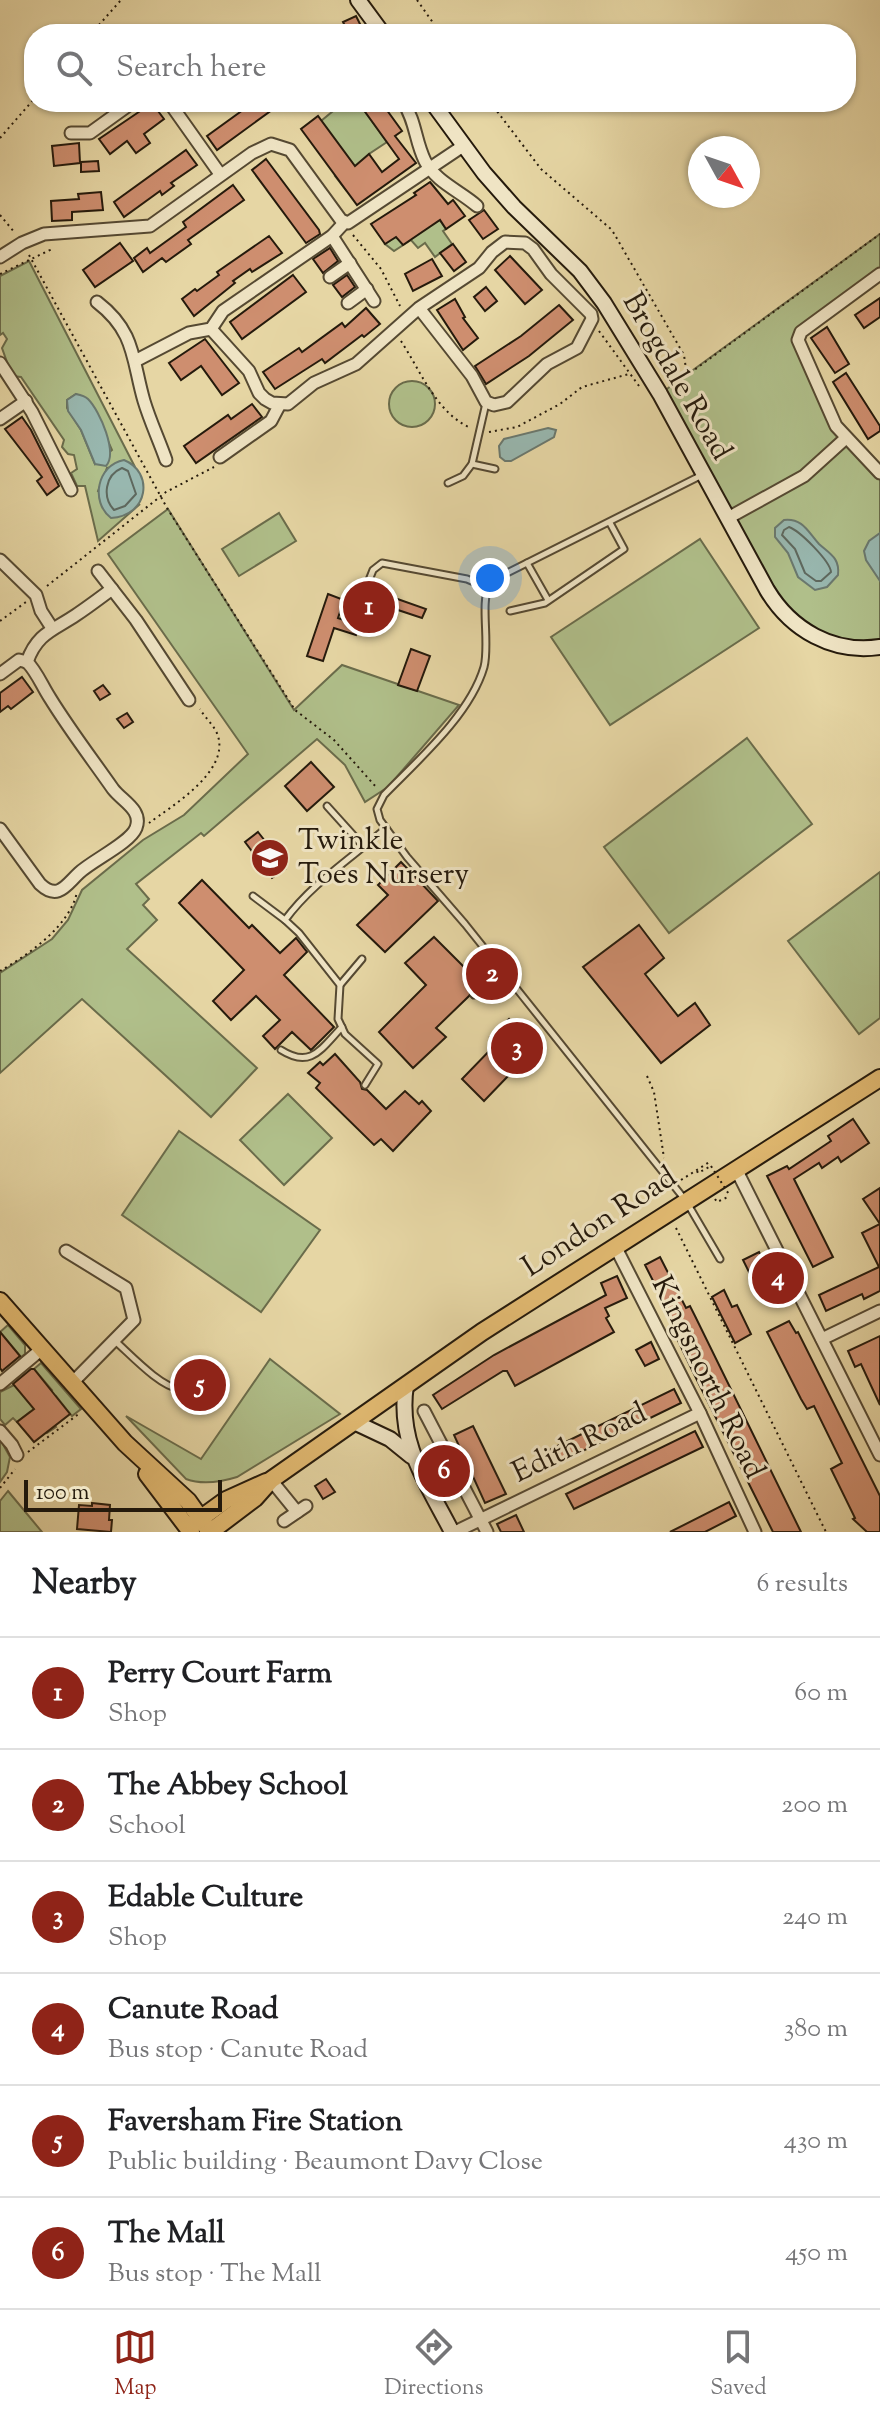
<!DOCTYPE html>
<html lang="en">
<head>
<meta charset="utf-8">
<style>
  :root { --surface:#fff; --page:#f2f2f2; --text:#202124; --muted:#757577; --line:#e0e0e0; --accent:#8f2418 }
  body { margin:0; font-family:"Sorts Mill Goudy",serif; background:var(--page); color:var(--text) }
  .compass { position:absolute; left:688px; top:136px; width:72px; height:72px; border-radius:50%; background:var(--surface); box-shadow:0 2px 6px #0004; rotate:130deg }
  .scale { position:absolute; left:24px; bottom:20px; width:198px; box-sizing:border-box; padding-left:8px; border:4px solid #251a0c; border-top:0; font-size:22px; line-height:28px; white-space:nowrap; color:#251a0c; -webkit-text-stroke:6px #efe4c4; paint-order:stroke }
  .you { position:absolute; left:490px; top:578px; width:28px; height:28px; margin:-20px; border:6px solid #fff; border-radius:50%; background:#1a73e8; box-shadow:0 0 0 12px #1a73e833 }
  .badge { display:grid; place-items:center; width:52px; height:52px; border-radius:50%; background:var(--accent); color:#fff; font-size:26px; font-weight:700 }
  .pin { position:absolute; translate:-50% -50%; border:4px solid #fff; box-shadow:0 2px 8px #0006 }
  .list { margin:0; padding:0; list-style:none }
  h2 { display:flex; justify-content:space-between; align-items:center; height:104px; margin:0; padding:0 32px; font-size:34px }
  h2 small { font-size:26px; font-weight:400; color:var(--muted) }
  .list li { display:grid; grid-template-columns:52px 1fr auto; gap:24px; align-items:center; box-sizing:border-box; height:112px; padding:0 32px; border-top:2px solid var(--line) }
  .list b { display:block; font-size:30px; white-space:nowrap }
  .list p { margin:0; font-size:26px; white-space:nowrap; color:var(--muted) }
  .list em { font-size:26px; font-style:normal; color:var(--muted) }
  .icon { flex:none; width:44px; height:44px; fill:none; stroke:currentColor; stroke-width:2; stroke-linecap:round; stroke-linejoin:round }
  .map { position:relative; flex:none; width:880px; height:1532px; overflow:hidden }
  .search { position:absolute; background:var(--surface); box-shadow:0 2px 6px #0004; left:24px; right:24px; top:24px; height:88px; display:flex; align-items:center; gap:20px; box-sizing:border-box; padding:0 28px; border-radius:32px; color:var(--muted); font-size:30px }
  .sheet { height:776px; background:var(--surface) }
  nav { display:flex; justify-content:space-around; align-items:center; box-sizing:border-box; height:112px; border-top:2px solid var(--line); background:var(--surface); font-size:22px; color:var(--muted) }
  nav a { display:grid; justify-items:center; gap:4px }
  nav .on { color:var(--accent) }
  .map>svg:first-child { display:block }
  .green { fill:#b0bf8a; stroke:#6a6c4b; stroke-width:2; fill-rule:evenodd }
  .water { fill:#98b7af; stroke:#6a786e; stroke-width:2 }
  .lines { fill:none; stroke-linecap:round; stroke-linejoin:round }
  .shore { stroke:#5e685e; stroke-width:2 }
  .building { fill:#ce8e6f; stroke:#251a0c; stroke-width:2 }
  .lane-casing { stroke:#554932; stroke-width:9 }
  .street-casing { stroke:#554932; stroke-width:15 }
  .secondary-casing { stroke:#251a0c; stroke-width:18 }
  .primary-casing { stroke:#251a0c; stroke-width:20 }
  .path { stroke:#251a0c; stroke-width:2; stroke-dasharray:2 4; stroke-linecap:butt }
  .lane { stroke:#efe4c4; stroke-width:5 }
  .street { stroke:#efe4c4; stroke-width:11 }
  .secondary { stroke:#efe4c4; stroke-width:14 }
  .primary { stroke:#e3bb72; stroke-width:16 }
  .path-bridge { stroke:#251a0c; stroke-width:2; stroke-dasharray:2 4; stroke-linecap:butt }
  .labels { text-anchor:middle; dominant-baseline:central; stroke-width:6; stroke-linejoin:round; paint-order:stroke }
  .street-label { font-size:30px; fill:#251a0c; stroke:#efe4c4 }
  .poi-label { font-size:30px; fill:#251a0c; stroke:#efe4c4; text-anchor:start }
</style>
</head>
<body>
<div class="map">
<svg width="880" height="1532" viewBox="0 0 880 1532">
  <rect width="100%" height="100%" fill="#e6d6a4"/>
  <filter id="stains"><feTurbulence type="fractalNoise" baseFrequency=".0025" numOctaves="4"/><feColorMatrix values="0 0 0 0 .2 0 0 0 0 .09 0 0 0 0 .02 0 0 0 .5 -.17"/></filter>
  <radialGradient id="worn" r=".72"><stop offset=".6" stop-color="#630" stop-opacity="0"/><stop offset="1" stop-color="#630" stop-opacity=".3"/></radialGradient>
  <g class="green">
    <path d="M344,102H358L387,142L369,154L373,170L346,190L335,176L352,164L321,121Z"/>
    <path d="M439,219L446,229L443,231L452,244L435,257L425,243L418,248L411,240L394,251L385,244L394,238L388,230Z"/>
    <path d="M880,234V274L799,335L833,419L880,473V647L857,649L789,620L660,394Z"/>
    <path d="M29,261L135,467L132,464L107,468L98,491L129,512L140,504L98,541L85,486H77L71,473L77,469L74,455L68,454L62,447L64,440L21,377L12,376L2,348L7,339L3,333L0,335V276ZM76,394L91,403L112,450L95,464L81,430L67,408V400Z"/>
    <circle cx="412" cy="404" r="23"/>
    <path d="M168,509L294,710L342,665L459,705L388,787L365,802L345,765L317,739L204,836L201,833L136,884L149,899L143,905L157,920L127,949L257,1068L211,1117L82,999L0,1073V973L52,939L68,920L82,890L143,840L184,815L248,754L108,554Z"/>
    <path d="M279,513L296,541L239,576L222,549Z"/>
    <path d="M700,539L759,628L610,725L551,637Z"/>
    <path d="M747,738L812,824L669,933L604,847Z"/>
    <path d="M880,872V1018L859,1034L788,941Z"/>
    <path d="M288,1094L332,1138L284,1185L240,1140Z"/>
    <path d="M179,1131L320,1230L261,1312L122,1215Z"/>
    <path d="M8,1325L25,1345V1354L21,1357L0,1332Z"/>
    <path d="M270,1359L340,1414L237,1477C221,1482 202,1485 186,1479L126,1416L201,1459Z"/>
    <path d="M41,1363L81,1409L72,1416L56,1396L41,1407L56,1427L47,1433L30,1412L17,1422L13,1418L5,1425L0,1419V1392L14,1385L37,1402L52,1390L34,1369Z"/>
    <path d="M0,1439L10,1457L7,1472L0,1482Z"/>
    <path d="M8,1491L42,1532H0V1501Z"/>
  </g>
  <g class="water">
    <path d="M76,394C81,395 85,396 88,399C100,411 118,453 106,466L95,464L81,430L68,411L67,400Z"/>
    <path d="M548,428L556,430L554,437L511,461H505L500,457L499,446L504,439Z"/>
    <path d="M124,460C154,472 149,516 111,518C90,502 97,465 124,460Z"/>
    <path d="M784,520C803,518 808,532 819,544C830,554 840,558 838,575L827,587L815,590L798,577L788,553L775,537V528Z"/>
    <path d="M880,533V581L866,560L864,551L869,541Z"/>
  </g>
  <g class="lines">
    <g class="shore">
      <path d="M122,468L128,471L136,494L125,506L114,510C102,497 105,475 122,468Z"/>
      <path d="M789,527C800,531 830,561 831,572L821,581H816L805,573L795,549L782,535L784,530Z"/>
    </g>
  </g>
  <g class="building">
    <path d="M356,16L365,34H349L343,22Z"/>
    <path d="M254,102H283L217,150L207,136Z"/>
    <path d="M358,102H381L402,131L395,136L416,163L357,205L301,129L318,116L355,166L369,154L382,172L399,159Z"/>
    <path d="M152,103L164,119L144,134L150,143L136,153L127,141L110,154L99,139Z"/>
    <path d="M79,143L80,163L54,166L52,146Z"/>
    <path d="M186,150L197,165L171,183L174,186L162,195L160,191L124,217L114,202Z"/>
    <path d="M266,159L319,230L320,234L306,243L252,170Z"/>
    <path d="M98,161L99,171L81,172V162Z"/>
    <path d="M430,182L448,204L453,200L465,216L446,229L440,220L403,245L396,237L385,244L371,224L416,195L414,193Z"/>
    <path d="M233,185L244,200L188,240L191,244L166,262L162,258L143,272L134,258L147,248L150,253L186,227L183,222Z"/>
    <path d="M101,192L103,210L72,212V220L52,221L51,201L79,199L78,194Z"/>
    <path d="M484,210L498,229L483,239L469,220Z"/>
    <path d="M269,236L282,253L252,272L250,269L233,281L235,283L194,316L182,299L195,289L197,291L219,275L217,272Z"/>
    <path d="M120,243L133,261L95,287L83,270Z"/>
    <path d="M453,244L466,262L454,271L440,253Z"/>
    <path d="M330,248L338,261L323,273L313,259Z"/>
    <path d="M510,256L542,290L525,304L495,270Z"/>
    <path d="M432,259L442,276L413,291L405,274Z"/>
    <path d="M293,275L306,292L242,339L230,322Z"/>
    <path d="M347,275L355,287L342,297L333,285Z"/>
    <path d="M486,287L497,301L485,311L474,297Z"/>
    <path d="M880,298V317L864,328L855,315Z"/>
    <path d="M455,299L465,317L463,318L478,338L463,350L437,310Z"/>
    <path d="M559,305L573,320L529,356L486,384L475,366L521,336Z"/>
    <path d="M366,308L380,324L364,337L362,335L325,363L322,359L275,389L263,372L299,348L302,352L342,323L345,327Z"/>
    <path d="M827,327L849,364L835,373L811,338Z"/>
    <path d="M205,339L239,383L222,395L201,366L181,380L169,363Z"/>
    <path d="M846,373L880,426V431L868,439L833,382Z"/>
    <path d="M252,404L262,417L196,463L184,446L228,415L231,419Z"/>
    <path d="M22,417L31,430L59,486L47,495L37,481L42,477L5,429Z"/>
    <path d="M328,594L344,600L338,618L360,625L356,635L334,628L323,661L307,656Z"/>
    <path d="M389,596L426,609L422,618L386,606Z"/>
    <path d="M411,649L430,656L417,691L398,685Z"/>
    <path d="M22,677L33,692L11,709L8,706L0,712V693Z"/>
    <path d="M103,685L110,694L100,700L94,691Z"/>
    <path d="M127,713L133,722L124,728L117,719Z"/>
    <path d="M311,762L334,787L307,811L285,786Z"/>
    <path d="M258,832L269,846L272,844L286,861L281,865L285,869L272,878L245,842Z"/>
    <path d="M401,862L438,901L385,952L357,925L388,895L378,885Z"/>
    <path d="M202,880L249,928L252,925L280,953L296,938L307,952L284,975L334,1027L311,1050L292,1032L275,1049L263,1036L280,1020L256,996L231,1020L213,1001L244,970L179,903Z"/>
    <path d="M639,925L664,958L645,974L678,1016L695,1003L710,1025L661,1063L583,967Z"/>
    <path d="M434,937L478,981L469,996L436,1028L446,1037L413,1068L379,1032L426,985L405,963Z"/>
    <path d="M509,1019L533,1045L508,1069L511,1073L484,1101L462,1079L496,1044L490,1037Z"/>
    <path d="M335,1054L360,1082L362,1089L367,1090L386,1109L405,1091L419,1104L422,1101L431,1111L393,1151L381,1139L374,1145L316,1088L320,1083L308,1073L320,1062L323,1065Z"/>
    <path d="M853,1119L869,1143L841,1162L838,1157L822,1168L819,1163L794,1179L833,1257L813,1267L767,1176L787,1166L789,1169L831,1141L828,1136Z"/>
    <path d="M880,1188V1291L864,1299L862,1294L826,1311L819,1295L879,1267L862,1233L880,1224L863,1199Z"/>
    <path d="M759,1252L771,1276L755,1284L743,1260Z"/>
    <path d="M660,1257L686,1308L690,1306L695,1316L801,1532H773L693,1372L672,1328L676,1326L645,1265Z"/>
    <path d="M617,1276L627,1298L605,1308L609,1316L606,1318L614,1332L515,1386L507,1371H503L442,1409L433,1395L494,1355L606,1295L601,1283Z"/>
    <path d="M724,1290L732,1307L737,1305L751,1334L735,1343L712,1297Z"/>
    <path d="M789,1321L796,1333L798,1332L880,1496V1532H867L853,1519L855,1518L831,1469L842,1463L814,1406L807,1409L801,1399L767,1332Z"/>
    <path d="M0,1332L20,1356L2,1371L0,1368Z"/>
    <path d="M880,1336V1405L861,1364L855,1367L848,1351Z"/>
    <path d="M651,1342L659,1359L645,1366L636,1350Z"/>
    <path d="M31,1369H34L70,1414L34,1442L17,1422L34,1409L13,1384Z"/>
    <path d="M674,1389L681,1403L552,1466L545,1452Z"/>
    <path d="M473,1426L506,1494L485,1503L454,1435Z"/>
    <path d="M695,1431L703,1447L574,1509L566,1494Z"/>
    <path d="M326,1479L335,1492L323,1499L315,1486Z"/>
    <path d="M729,1502L736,1516L705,1532H670Z"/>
    <path d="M92,1503L110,1505L109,1520H112L111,1532L77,1529L79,1505L92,1506Z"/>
    <path d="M516,1515L524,1532H501L497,1524Z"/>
  </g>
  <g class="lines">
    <defs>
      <g id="lane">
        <path d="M472,464L495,469"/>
        <path d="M702,475L503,575C498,578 492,582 489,587C480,601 490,645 484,667C470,715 418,760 384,795L377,809L380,820L407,857L465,924L686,1201L720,1259"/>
        <path d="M448,483L463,476L472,464L486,403"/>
        <path d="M527,563L548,600"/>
        <path d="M510,611L545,603L624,549L610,523"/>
        <path d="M356,613L373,570L382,563L467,579L488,588"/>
        <path d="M327,806L364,847"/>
        <path d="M253,896L285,920"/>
        <path d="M340,985L362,959"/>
        <path d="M474,995L490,973L499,967"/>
        <path d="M281,1050C311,1069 321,1049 342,1027"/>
        <path d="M365,1085L378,1064L345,1034L338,1019L340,985L299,933L285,920C312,883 352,858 386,828"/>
        <path d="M114,1340C130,1354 160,1387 180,1389C190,1390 201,1385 211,1383"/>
      </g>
      <g id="street">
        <path d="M169,102L220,174"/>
        <path d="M403,102C416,121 415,141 425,161C436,182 460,191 477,206"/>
        <path d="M71,133H90L133,102"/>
        <path d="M332,236L374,301"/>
        <path d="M0,257L22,243L44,234L150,226L252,153L271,144L290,150L341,220L348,223L463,146"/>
        <path d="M880,274L801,332L798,340L836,426L880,473"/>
        <path d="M330,277L350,263"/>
        <path d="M97,302C136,332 132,360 144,401C150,421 159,440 166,460"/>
        <path d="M348,303L367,289"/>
        <path d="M211,329L249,371L259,393L265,399L272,403L288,404L314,383L356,364L419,308L479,268L492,252L505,242L525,243L533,249L551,274L591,314L592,319L577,348L547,364L507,402L494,405L486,402L472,376L419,308"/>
        <path d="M137,360L189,333L211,329L223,311L332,236L344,223"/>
        <path d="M0,363L32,412L71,490"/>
        <path d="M0,419L26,401"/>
        <path d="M220,457L271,421L280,404"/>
        <path d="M728,518L804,476L846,438"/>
        <path d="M0,560L36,595L41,611L52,628"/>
        <path d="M98,571L136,620L189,700"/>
        <path d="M27,662C37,633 54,630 76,615C88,607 100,598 112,589"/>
        <path d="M0,674L19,660L27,662"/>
        <path d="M0,829L40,884C58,901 66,885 79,873C93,860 130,843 136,828C143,810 122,801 113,789C92,759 69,729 50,698C42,686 37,672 27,662"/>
        <path d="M736,1169L880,1455"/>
        <path d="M615,1246L700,1413L755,1532"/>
        <path d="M66,1251L126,1288L134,1320L73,1382"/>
        <path d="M822,1339L880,1311"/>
        <path d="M0,1384L43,1348"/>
        <path d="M424,1411L487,1532"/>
        <path d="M0,1431L12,1445L17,1455"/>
        <path d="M271,1480L297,1512"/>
        <path d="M284,1521L306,1506"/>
        <path d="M455,1532L700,1413"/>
      </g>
      <g id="secondary">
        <path d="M358,0L383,34"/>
        <path d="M432,102L484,173L514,207L580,271L604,303L660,394L767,590C791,630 833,654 880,647"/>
        <path d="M406,1385C397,1443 427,1483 452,1532"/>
        <path d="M354,1422L390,1439L411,1456"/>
      </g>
      <g id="primary">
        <path d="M0,1301L125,1443L188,1501L210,1532"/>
        <path d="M147,1474L191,1532"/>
        <path d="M193,1524L226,1500L266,1482"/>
        <path d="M210,1532L255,1498L271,1480L482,1332L880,1078"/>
      </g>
    </defs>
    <use href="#lane" class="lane-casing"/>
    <use href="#street" class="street-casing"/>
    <use href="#secondary" class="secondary-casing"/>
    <use href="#primary" class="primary-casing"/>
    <g class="path">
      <path d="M417,0L441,34"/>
      <path d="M91,34L121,0"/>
      <path d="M490,102L541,169L612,230L684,355L687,376"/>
      <path d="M0,138L34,99"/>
      <path d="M0,215L15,233"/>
      <path d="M353,235L381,269L400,306"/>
      <path d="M29,255L167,508L295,710L334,740L377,788"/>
      <path d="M0,274L50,250V246"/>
      <path d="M599,331L639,386"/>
      <path d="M401,341C420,370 437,414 471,428"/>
      <path d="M671,387L880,234"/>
      <path d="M489,432L517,427L560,404L582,387L629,374"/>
      <path d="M47,586L166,492L214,467"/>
      <path d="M0,621L26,602"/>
      <path d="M149,823C172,806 229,772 218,736C215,726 205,718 200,709"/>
      <path d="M0,971C28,955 70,926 77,892"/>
      <path d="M647,1076L654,1092L664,1158"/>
      <path d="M697,1171L698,1173L711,1166"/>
      <path d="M681,1180L711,1161"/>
      <path d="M715,1199L717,1202L730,1196"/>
      <path d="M676,1228L826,1532"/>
      <path d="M28,1452L80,1413"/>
      <path d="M0,1488L15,1469"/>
    </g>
    <use href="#lane" class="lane"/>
    <use href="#street" class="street"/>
    <use href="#secondary" class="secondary"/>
    <use href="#primary" class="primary"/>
    <path class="path-bridge" d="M711,1166L730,1196"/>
  </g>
  <defs>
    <symbol id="school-disc" viewBox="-11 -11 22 22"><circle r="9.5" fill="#8f2418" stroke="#efe4c4"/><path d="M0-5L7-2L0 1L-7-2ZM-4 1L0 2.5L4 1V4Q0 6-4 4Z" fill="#fff"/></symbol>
  </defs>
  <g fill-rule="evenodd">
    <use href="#school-disc" x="248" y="836" width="44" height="44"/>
  </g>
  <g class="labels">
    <g class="street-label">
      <text transform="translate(676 377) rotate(60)">Brogdale Road</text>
      <text transform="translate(600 1223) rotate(-33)">London Road</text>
      <text transform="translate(707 1378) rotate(64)">Kingsnorth Road</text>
      <text transform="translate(580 1444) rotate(-26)">Edith Road</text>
    </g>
    <g class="poi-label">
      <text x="298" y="841">Twinkle<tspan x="298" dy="34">Toes Nursery</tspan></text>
    </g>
  </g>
  <rect width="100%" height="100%" filter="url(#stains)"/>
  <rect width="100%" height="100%" fill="url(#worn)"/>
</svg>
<svg class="compass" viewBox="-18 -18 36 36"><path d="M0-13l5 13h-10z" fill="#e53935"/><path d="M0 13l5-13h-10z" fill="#757577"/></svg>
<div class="scale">100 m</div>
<div class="you"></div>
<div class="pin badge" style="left:369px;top:607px">1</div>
<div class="pin badge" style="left:492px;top:974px">2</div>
<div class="pin badge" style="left:517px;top:1048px">3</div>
<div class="pin badge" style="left:778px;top:1278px">4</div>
<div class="pin badge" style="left:200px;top:1385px">5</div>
<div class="pin badge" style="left:444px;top:1471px">6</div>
<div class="search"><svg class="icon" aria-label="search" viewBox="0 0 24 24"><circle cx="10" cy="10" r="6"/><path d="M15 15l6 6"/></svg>Search here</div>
</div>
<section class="sheet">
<h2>Nearby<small>6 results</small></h2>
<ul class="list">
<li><span class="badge">1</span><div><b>Perry Court Farm</b><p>Shop</p></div><em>60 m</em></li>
<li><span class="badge">2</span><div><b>The Abbey School</b><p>School</p></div><em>200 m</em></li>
<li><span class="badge">3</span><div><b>Edable Culture</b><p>Shop</p></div><em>240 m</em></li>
<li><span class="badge">4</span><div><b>Canute Road</b><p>Bus stop · Canute Road</p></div><em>380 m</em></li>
<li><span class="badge">5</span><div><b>Faversham Fire Station</b><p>Public building · Beaumont Davy Close</p></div><em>430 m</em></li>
<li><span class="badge">6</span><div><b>The Mall</b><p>Bus stop · The Mall</p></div><em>450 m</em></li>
</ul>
</section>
<nav>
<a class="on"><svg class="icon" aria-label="map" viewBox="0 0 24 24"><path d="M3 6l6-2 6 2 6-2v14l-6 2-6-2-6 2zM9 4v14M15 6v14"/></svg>Map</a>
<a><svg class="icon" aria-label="directions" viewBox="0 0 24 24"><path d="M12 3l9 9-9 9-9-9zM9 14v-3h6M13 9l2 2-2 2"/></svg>Directions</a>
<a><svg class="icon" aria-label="saved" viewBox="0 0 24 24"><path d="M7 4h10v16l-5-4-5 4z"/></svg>Saved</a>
</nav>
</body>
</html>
